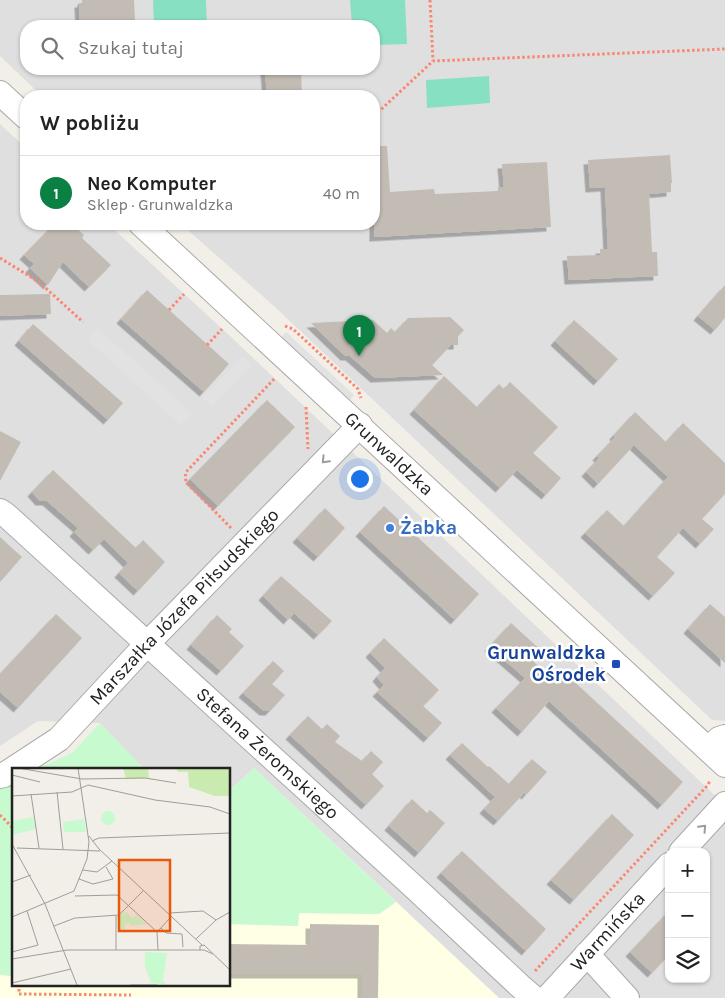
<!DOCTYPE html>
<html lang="pl">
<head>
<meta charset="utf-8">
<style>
  :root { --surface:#fff; --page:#f6f6f6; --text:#222; --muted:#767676; --line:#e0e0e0; --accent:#0b8043 }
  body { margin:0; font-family:Karla,sans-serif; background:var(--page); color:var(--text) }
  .controls { position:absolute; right:15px; bottom:15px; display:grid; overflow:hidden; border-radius:10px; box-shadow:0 1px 4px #0004 }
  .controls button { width:45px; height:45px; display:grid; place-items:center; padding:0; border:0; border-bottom:1px solid var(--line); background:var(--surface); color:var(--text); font:25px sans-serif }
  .you { position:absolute; left:359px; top:478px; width:18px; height:18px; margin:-12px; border:4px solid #fff; border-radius:50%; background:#1a73e8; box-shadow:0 0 0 8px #1a73e833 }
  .badge { display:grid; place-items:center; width:32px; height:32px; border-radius:50%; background:var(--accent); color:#fff; font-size:16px; font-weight:700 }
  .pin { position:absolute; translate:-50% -41px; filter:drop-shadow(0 1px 2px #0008) }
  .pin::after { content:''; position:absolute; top:26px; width:18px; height:15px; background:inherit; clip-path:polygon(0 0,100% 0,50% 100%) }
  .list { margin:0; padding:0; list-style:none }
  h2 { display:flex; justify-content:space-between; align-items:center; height:65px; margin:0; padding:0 20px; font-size:21px }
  h2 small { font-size:16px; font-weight:400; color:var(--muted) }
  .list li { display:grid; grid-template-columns:32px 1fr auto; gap:15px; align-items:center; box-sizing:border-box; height:75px; padding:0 20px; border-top:1px solid var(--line) }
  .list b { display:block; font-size:19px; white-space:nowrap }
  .list p { margin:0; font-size:16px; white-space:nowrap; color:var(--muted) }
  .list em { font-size:16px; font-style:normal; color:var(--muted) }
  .icon { flex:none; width:28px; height:28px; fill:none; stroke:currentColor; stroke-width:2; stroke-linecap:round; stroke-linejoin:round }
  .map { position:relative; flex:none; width:725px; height:998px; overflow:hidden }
  .search { position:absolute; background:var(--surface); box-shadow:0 1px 4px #0004; left:20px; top:20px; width:360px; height:55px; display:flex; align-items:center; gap:12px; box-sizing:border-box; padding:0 18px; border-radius:20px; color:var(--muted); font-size:19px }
  .panel { position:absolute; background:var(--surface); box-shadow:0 1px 4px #0004; left:20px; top:90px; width:360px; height:140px; border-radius:20px }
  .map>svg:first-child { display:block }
  .residential { fill:#e0dfdf; fill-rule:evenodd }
  .education { fill:#feffe5 }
  .park { fill:#c8facf }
  .pitch { fill:#88e0c3 }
  .parking { fill:#e2e2e2 }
  .building { fill:#c3bcb5; filter:url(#shadow) }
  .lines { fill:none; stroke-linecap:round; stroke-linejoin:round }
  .minor-casing { stroke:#a9a9a9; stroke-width:26 }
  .path { stroke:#fa8772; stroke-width:3; stroke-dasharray:2.5 2.5; stroke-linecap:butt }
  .minor { stroke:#fff; stroke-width:24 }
  .oneway { stroke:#9c9c9c }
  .shop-dot { fill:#3f7fe0; stroke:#fff; stroke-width:2 }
  .transit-dot { fill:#1a4fb4; stroke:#fff; stroke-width:2 }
  .labels { text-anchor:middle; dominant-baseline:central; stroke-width:5; stroke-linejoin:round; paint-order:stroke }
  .street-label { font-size:19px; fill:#222; stroke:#fff }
  .shop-label { font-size:19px; font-weight:bold; fill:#366cbe; stroke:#fff; text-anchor:start }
  .transit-label { font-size:19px; font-weight:bold; fill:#164399; stroke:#fff; text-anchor:end }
  .inset-road { fill:none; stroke:#9f9d99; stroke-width:1 }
  .view { fill:#e8590c; fill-opacity:0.15; stroke:#e8590c; stroke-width:2.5 }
  .inset-edge { fill:none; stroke:#222; stroke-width:2.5 }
</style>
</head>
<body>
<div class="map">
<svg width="725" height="998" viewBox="0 0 725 998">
  <defs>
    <filter id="shadow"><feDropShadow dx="-4.5" dy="4.5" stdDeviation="0" flood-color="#0004"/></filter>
  </defs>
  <rect width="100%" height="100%" fill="#f2efe9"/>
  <g class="residential">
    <path d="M0,0H725V721L712,720L276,308L181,224H374V96H42L0,56ZM26,26H374V69H26Z"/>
    <path d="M0,124L26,148V224H108L230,336L725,805V998H499L254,768L229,791V769H144L100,723L38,721L0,746ZM669,852H706V979H669Z"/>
  </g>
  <path class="education" d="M396,902L499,998H0V975L14,976V984H229V924L298,926L299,913L379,914Z"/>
  <g class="park">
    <path d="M100,723L144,769H37L72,753Z"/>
    <path d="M254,768L396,902L379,914L299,913L298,926L229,924V791Z"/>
    <path d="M14,780V976L0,975V787Z"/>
  </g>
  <g class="pitch">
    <path d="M153,0H206L207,26H154Z"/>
    <path d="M350,0H405L407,44L374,45V26H352Z"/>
    <path d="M489,76L490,103L427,108L426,80Z"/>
  </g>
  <g class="parking">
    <path d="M98,328L192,413L181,425L87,340Z"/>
    <path d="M286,332L354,395L349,401L281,338Z"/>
    <path d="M242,356L252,365L212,407L202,398Z"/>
  </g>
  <g class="building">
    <path d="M82,0H134L135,20L80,23L79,3H82Z"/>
    <path d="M265,69H301L302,96H267Z"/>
    <path d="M374,146H387L390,192L434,189L435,194L498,191V187H504L502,164L547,162L551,227L374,237Z"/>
    <path d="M670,155L672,183H671V192L649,194L652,252H657L658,276L569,280L567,256L600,255V249H608L605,187L590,188L588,160Z"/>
    <path d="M54,224H72L84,235L82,238L111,265L89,287L63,262L48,285L30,268L34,264L24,255Z"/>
    <path d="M725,285V318L715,330L698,316Z"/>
    <path d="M147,290L229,364L204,392L121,319Z"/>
    <path d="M50,294L51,314L0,316V295Z"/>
    <path d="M450,317L464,330L458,336V345H451L432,365L443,375L375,378L350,356H345L311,323L373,320L387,333L391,328L395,332L408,318Z"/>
    <path d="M574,320L618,359L598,381L555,341Z"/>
    <path d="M33,324L123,403L108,420L19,341Z"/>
    <path d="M444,376L477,407L499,384L504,389L510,382L558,427L533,453L561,478L546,495L517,470L500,488L414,410Z"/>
    <path d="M267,400L295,427L218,506L190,479Z"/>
    <path d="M635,412L666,442L683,423L725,463V494L702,519L714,529L700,544L683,528L657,557L675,573L653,596L585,533L607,510L624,526L668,477L634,445L598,484L586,472L599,458L597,456L615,437L614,435Z"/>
    <path d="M0,431L21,442L0,481Z"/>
    <path d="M53,470L136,548L143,540L165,562L138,591L119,573L128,563L104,539L93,550L74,532L78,528L47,501H40L32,492Z"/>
    <path d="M384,506L479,594L455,620L360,532Z"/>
    <path d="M325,508L345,528L318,557L297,538Z"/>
    <path d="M0,537L22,557L0,582Z"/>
    <path d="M281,576L332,621L318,635L294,613L288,620L263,596Z"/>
    <path d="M710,604L725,617V663L688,629Z"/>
    <path d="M56,614L82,638L18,708L0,692V674Z"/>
    <path d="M217,615L232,629L229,632L244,646L221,671L191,645Z"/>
    <path d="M511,623L543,652L534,662L557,683L566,674L683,782L662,805L549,701L522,732L496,708L525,678L489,647Z"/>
    <path d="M384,638L439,690L423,706L442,723L428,738L377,692L384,685L377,677L385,668L370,653Z"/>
    <path d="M273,661L284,671L272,684L285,695L270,711H264L243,693Z"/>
    <path d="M308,716L322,729L327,724L340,736L335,742L362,761L371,751L383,762L372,774L384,786L366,805L290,735Z"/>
    <path d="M462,743L488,767L489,766L509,784L532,759L547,772L526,795L524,793L498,821L484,809L495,797L450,755Z"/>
    <path d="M412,799L427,813L430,810L445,823L419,853L389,826Z"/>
    <path d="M612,814L634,835L574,900L551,880Z"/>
    <path d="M462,851L546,929L526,951L441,873Z"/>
    <path d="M669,911V955L652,973L630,952Z"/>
    <path d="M310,924L379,925L378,998H362V974H229V944L310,945Z"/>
  </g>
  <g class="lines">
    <defs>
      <g id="minor">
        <path d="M0,93L26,117"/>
        <path id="s1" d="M141,224L725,765"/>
        <path id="s2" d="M0,511L6,515L414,887L520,986L534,998"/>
        <path d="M708,749L719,739L725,737"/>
        <path id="s3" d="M0,776L4,775L59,739L147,644L360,425"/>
        <path d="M681,852L725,804"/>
        <path d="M587,954L627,998"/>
        <path id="s4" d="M547,998L669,865"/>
      </g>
    </defs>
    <use href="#minor" class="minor-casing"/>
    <g class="path">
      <path d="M430,0L433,61"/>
      <path d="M374,116L433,61L725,49"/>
      <path d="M0,258L39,282L83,322"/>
      <path d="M169,310L184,294"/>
      <path d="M285,326L293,329L358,389L361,398"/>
      <path d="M207,345L222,329"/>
      <path d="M306,407L308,449"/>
      <path d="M231,528L187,483L185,478L186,472L275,378"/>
      <path d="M0,815L14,829"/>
      <path d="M535,971L707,786L710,781"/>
      <path d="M19,984V994L131,995"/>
    </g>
    <use href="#minor" class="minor"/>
  </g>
  <defs><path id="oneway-chevron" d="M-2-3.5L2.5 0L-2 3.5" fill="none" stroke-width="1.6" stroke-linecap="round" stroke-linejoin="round" transform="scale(1.25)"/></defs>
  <g class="oneway">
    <use href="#oneway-chevron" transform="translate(325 460) rotate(134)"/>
    <use href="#oneway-chevron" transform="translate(703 828) rotate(-47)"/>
  </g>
  <circle class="shop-dot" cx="390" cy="528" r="5"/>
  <rect class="transit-dot" x="611" y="659" width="10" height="10" rx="2.5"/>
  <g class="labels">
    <g class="street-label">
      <text stroke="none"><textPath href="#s1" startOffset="338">Grunwaldzka</textPath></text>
      <text stroke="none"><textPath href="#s3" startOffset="252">Marszałka Józefa Piłsudskiego</textPath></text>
      <text stroke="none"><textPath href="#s2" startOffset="361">Stefana Żeromskiego</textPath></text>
      <text stroke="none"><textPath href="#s4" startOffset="90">Warmińska</textPath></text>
    </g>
    <g class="shop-label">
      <text x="400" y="528">Żabka</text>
    </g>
    <g class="transit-label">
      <text x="606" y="653">Grunwaldzka<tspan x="606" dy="22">Ośrodek</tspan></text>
    </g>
  </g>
  <g transform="translate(12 768)">
    <rect width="218" height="218" fill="#f2efe9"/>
    <path d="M111,0H136L137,10L114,11ZM164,0H217V28H203L177,19L176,4H166Z" fill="#caebb0"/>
    <path d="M89 50a7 7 0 1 1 14 0a7 7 0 1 1-14 0ZM21,49L24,61L0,67V53ZM72,51L74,64H52L51,54ZM114,144L121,150L125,147L135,156L120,158L117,155L113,156V162L106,161L105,149ZM133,184L155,185L151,212L155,217L139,215L133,198Z" fill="#c8facf"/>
    <path class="inset-road" d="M6,0L70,11L133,10L164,15M0,7L28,14M45,24L51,81M19,26L27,80M0,28L60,24L76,17L143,32L198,39L218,46M77,68L87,81L190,177M80,73L87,70L218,65M0,76L33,136L65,217M5,80L88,83M71,102L85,104L100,93M67,111L81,116L101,111L94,99M0,114L19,107M63,128L105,127L145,164M157,145L191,143L204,152M0,149L62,123L75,91L77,74L66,0M42,158L63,150L107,147L132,122M149,160L154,165L170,166L171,179M184,171L204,152L218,144M104,182V148M146,182L145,164L160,148M188,182V178L192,177L218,202M0,184L26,177L15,143M0,191L55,182H192L201,186M0,215L59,201M118,217H145"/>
    <path class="view" d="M107,92H158V163H107Z"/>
    <rect width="218" height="218" class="inset-edge"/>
  </g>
</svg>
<div class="controls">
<button>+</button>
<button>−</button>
<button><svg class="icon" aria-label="layers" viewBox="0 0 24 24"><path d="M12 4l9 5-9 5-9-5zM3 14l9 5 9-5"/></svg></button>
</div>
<div class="you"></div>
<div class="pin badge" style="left:359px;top:356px">1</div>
<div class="search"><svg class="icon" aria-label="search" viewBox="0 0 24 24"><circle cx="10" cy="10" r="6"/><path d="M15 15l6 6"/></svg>Szukaj tutaj</div>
<section class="panel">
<h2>W pobliżu<small></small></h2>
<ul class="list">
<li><span class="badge">1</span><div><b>Neo Komputer</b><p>Sklep · Grunwaldzka</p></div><em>40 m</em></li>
</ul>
</section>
</div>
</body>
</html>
